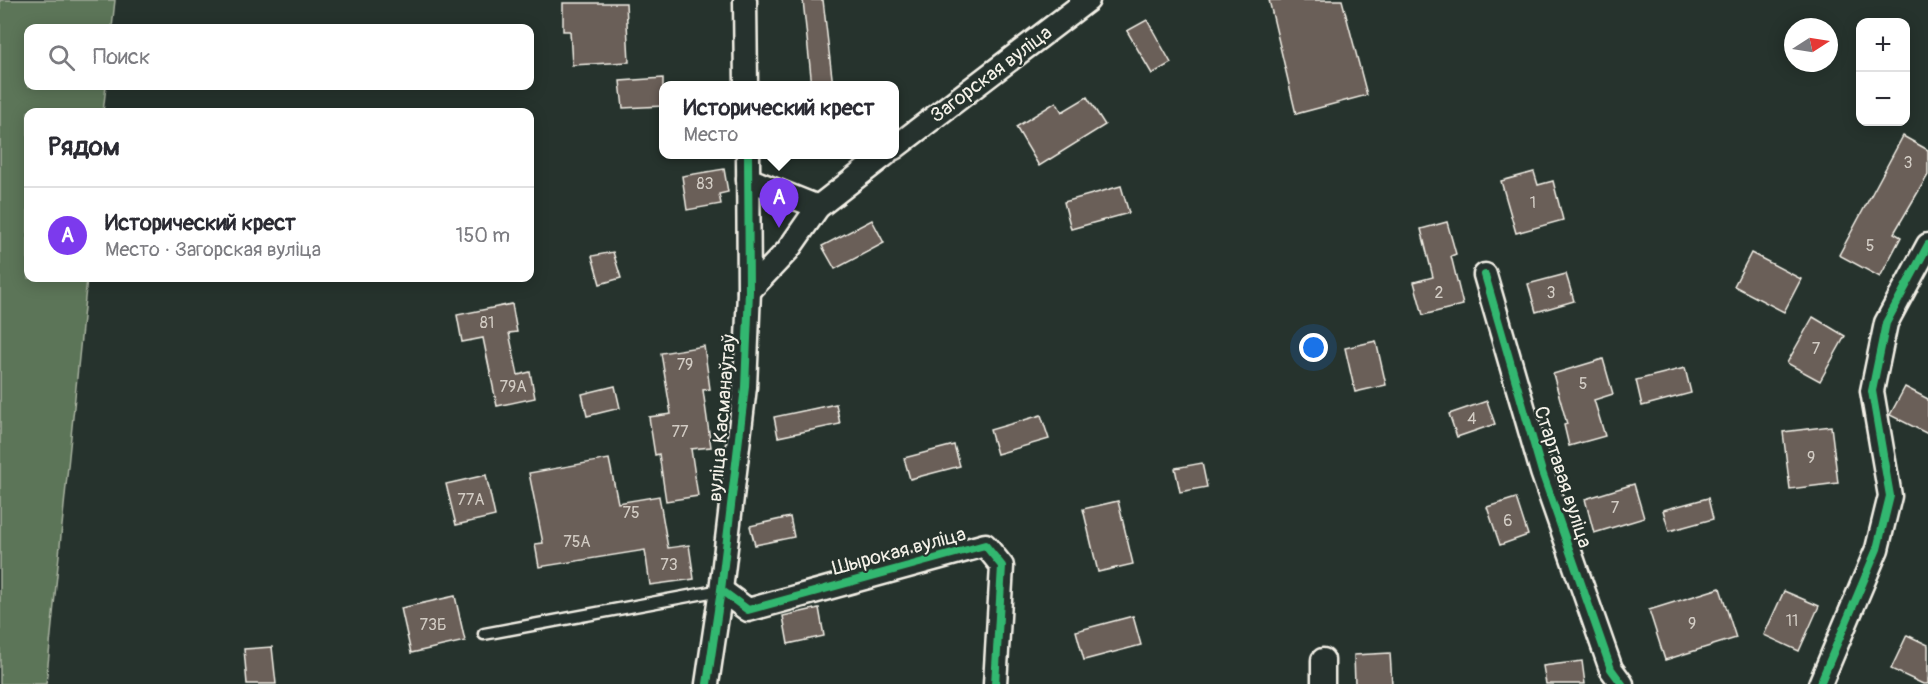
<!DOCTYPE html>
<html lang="ru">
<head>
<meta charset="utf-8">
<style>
  :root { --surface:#fff; --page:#f2f2f3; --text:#2b2b33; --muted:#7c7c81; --line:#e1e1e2; --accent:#7c3aed }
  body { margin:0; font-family:Pangolin,sans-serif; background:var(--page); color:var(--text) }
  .controls { position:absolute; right:18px; top:18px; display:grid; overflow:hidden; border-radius:12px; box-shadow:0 3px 15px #0003 }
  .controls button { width:54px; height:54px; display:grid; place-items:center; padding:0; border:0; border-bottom:2px solid var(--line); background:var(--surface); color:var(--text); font:30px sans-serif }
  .compass { position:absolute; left:1784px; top:18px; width:54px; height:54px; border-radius:50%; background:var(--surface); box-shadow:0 3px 15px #0003; rotate:78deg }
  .you { position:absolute; left:1314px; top:348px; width:21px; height:21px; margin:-15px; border:4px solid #fff; border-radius:50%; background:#1a73e8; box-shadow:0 0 0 9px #1a73e833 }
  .badge { display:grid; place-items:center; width:39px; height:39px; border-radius:50%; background:var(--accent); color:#fff; font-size:20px; font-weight:700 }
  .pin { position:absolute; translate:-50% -50px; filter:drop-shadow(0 2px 3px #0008) }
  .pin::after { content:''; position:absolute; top:32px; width:21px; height:18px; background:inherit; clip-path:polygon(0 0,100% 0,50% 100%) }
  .popup { position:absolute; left:659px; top:81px; width:240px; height:78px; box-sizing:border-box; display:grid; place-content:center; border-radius:12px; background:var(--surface); filter:drop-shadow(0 2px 4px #0005); font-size:20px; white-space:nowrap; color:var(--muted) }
  .popup b { font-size:22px; color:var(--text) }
  .popup::after { content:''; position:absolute; left:50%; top:100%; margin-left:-12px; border:12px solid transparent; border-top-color:var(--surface) }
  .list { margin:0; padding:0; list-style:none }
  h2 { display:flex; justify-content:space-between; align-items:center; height:78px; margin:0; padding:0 24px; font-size:26px }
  h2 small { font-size:20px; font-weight:400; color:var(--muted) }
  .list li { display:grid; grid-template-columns:39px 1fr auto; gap:18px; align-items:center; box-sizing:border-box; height:96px; padding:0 24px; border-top:2px solid var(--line) }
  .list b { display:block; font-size:22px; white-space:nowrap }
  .list p { margin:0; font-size:20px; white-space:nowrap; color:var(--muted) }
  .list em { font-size:20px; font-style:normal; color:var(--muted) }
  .icon { flex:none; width:33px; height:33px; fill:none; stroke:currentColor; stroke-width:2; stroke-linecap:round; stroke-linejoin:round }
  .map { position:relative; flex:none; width:1928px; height:684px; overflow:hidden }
  .search { position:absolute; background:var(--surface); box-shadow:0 3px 15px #0003; left:24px; top:24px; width:510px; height:66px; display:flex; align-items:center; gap:15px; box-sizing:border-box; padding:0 21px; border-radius:12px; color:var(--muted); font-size:22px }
  .panel { position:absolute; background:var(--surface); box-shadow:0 3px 15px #0003; left:24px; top:108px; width:510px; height:174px; border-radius:12px }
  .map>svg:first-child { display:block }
  .green { fill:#5c7458; stroke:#a8b2a0; stroke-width:1.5 }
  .building { fill:#6a5e58; stroke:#f4f1e8; stroke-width:1.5 }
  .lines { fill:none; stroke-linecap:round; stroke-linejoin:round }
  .service-casing { stroke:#f4f1e8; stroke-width:15 }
  .minor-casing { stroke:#f4f1e8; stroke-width:27 }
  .service { stroke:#26332d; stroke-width:10 }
  .minor { stroke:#26332d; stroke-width:22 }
  .cycleway-casing { stroke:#26332d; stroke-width:11 }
  .cycleway { stroke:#33b770; stroke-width:8 }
  .labels { text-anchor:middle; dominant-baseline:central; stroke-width:4.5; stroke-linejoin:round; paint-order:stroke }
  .number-label { font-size:16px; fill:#d2ccc4 }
  .street-label { font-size:20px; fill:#f4f1e8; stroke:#26332d }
</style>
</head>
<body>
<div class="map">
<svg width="1928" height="684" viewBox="0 0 1928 684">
  <rect width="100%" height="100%" fill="#26332d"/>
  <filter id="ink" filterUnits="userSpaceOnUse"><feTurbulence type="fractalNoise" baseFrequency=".0167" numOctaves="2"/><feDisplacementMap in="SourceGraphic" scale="12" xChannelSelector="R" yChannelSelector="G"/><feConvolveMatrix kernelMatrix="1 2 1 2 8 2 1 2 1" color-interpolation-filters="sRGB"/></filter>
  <g filter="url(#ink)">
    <path class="green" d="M0,0H115L112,28H28V86H106L103,112H28V278H87L46,684H0Z"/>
    <g class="building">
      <path d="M803,0H823L833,86H812Z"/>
      <path d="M1269,0H1342L1367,95L1296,114Z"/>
      <path d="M563,3H626L629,62L572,65L570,31H563Z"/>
      <path d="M1147,20L1171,63L1152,74L1127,31Z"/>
      <path d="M663,78V106L623,108L620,81Z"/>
      <path d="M1087,97L1105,125L1039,166L1016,127L1056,102L1062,112Z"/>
      <path d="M1903,136L1928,150V175L1894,233L1901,237L1880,277L1839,255Z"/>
      <path d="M724,169L728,192L719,194L721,204L687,210L682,176Z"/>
      <path d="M1534,172L1538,185L1553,181L1563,220L1516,233L1501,181Z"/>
      <path d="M1121,186L1129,213L1071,229L1064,202Z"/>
      <path d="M872,220L884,243L835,269L822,246Z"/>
      <path d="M1447,222L1456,254L1451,256L1463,305L1423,315L1414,282L1433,277L1421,229Z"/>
      <path d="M613,252L621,278L600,284L592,256Z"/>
      <path d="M1751,253L1801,279L1784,312L1734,286Z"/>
      <path d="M1566,274L1574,301L1536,312L1528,284Z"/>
      <path d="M512,304L517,332L509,333L518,375L530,372L535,398L497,406L483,338L462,342L457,315Z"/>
      <path d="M1813,317L1845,336L1820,381L1787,363Z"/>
      <path d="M1376,341L1386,385L1355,392L1345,348Z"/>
      <path d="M704,346L710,389L703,390L711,447L691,449L698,496L666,501L659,454L655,455L649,417L671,414L661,353Z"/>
      <path d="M1603,359L1613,394L1594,400L1605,436L1569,446L1564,425L1567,424L1553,374Z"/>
      <path d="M1685,368L1691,393L1642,406L1636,380Z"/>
      <path d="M615,386L620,408L587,416L582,394Z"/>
      <path d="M1905,387L1928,399V434L1890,415Z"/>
      <path d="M1487,401L1495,424L1457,437L1449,414Z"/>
      <path d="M836,404L840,424L778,437L774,417Z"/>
      <path d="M1041,415L1049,439L997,454L990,430Z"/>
      <path d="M1831,426L1838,483L1790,489L1783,432Z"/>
      <path d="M954,445L960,466L910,479L904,458Z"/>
      <path d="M609,459L618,503L659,496L668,548L689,545L694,579L650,585L645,550L539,567L535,544L543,543L529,473Z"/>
      <path d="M1202,463L1207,487L1180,492L1175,468Z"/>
      <path d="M486,475L495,516L456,525L446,484Z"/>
      <path d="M1634,484L1644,518L1594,533L1585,499Z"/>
      <path d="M1516,498L1528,535L1500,545L1487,507Z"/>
      <path d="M1708,498L1713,519L1669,531L1663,510Z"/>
      <path d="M1118,501L1133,564L1098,572L1083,509Z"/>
      <path d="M790,517L794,537L755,545L750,526Z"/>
      <path d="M1720,588L1736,638L1665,660L1649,610Z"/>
      <path d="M1784,591L1819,606L1799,651L1764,635Z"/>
      <path d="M455,596L465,641L411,653L401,608Z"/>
      <path d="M819,608L824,636L788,644L783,616Z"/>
      <path d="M1133,616L1141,645L1084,660L1076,631Z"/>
      <path d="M1907,635L1928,645V684H1923L1891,669Z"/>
      <path d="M272,647L276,684H247L244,649Z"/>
      <path d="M1390,653L1392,684H1355L1354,655Z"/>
      <path d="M1582,661L1585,684H1546L1543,666Z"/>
    </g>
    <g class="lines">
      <defs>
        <path id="service" d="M484,634L721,590"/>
        <g id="minor">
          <path d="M745,0L746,86"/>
          <path d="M894,148L1088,0"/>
          <path d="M748,179L818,207"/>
          <path d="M1485,275L1542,472L1611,669L1622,684"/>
          <path d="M749,291L788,250L818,207L886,154"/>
          <path d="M721,590L748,610L985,545L1002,566L995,684"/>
          <path d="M1323,660V684"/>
          <path d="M707,684L721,590L745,387L749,291L748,154"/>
          <path d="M1820,684L1877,549L1890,496L1872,391L1886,323L1928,245"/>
        </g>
      </defs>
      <use href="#service" class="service-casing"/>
      <use href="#minor" class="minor-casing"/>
      <use href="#service" class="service"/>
      <use href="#minor" class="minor"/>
      <defs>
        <g id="cycleway">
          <path d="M1485,275L1542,472L1611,669L1622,684"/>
          <path d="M721,590L748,610L985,545L1002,566L995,684"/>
          <path d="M707,684L721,590L745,387L749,291L748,154"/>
          <path d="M1820,684L1877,549L1890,496L1872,391L1886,323L1928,245"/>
        </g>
      </defs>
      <use href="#cycleway" class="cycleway-casing"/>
      <use href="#cycleway" class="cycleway"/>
    </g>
  </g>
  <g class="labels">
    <g class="number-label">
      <text x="1908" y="163">3</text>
      <text x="705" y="184">83</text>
      <text x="1533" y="203">1</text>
      <text x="1870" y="246">5</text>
      <text x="1439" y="293">2</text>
      <text x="1551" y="293">3</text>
      <text x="487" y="323">81</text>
      <text x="1816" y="349">7</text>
      <text x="685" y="365">79</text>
      <text x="1583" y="384">5</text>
      <text x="513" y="387">79А</text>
      <text x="1472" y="419">4</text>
      <text x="680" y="432">77</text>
      <text x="1811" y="458">9</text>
      <text x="471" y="500">77А</text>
      <text x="1615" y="508">7</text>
      <text x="631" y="513">75</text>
      <text x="1508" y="521">6</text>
      <text x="577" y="542">75А</text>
      <text x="669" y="565">73</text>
      <text x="1792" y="621">11</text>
      <text x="1692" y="624">9</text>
      <text x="433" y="625">73Б</text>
    </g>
    <g class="street-label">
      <text transform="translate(991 74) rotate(-37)">Загорская вуліца</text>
      <text transform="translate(722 418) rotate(-85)">вуліца Касманаўтаў</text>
      <text transform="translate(1563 477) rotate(72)">Стартавая вуліца</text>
      <text transform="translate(899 551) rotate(-15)">Шырокая вуліца</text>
    </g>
  </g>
</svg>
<div class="controls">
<button>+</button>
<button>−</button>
</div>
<svg class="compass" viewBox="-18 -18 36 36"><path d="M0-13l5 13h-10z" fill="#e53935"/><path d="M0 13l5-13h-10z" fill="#7c7c81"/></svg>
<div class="you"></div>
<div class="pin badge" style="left:779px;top:228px">A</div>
<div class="popup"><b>Исторический крест</b>Место</div>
<div class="search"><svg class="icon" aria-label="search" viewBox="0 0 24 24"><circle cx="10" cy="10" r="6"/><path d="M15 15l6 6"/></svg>Поиск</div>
<section class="panel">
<h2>Рядом<small></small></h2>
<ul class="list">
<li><span class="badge">A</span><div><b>Исторический крест</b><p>Место · Загорская вуліца</p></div><em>150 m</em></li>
</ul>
</section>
</div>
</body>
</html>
